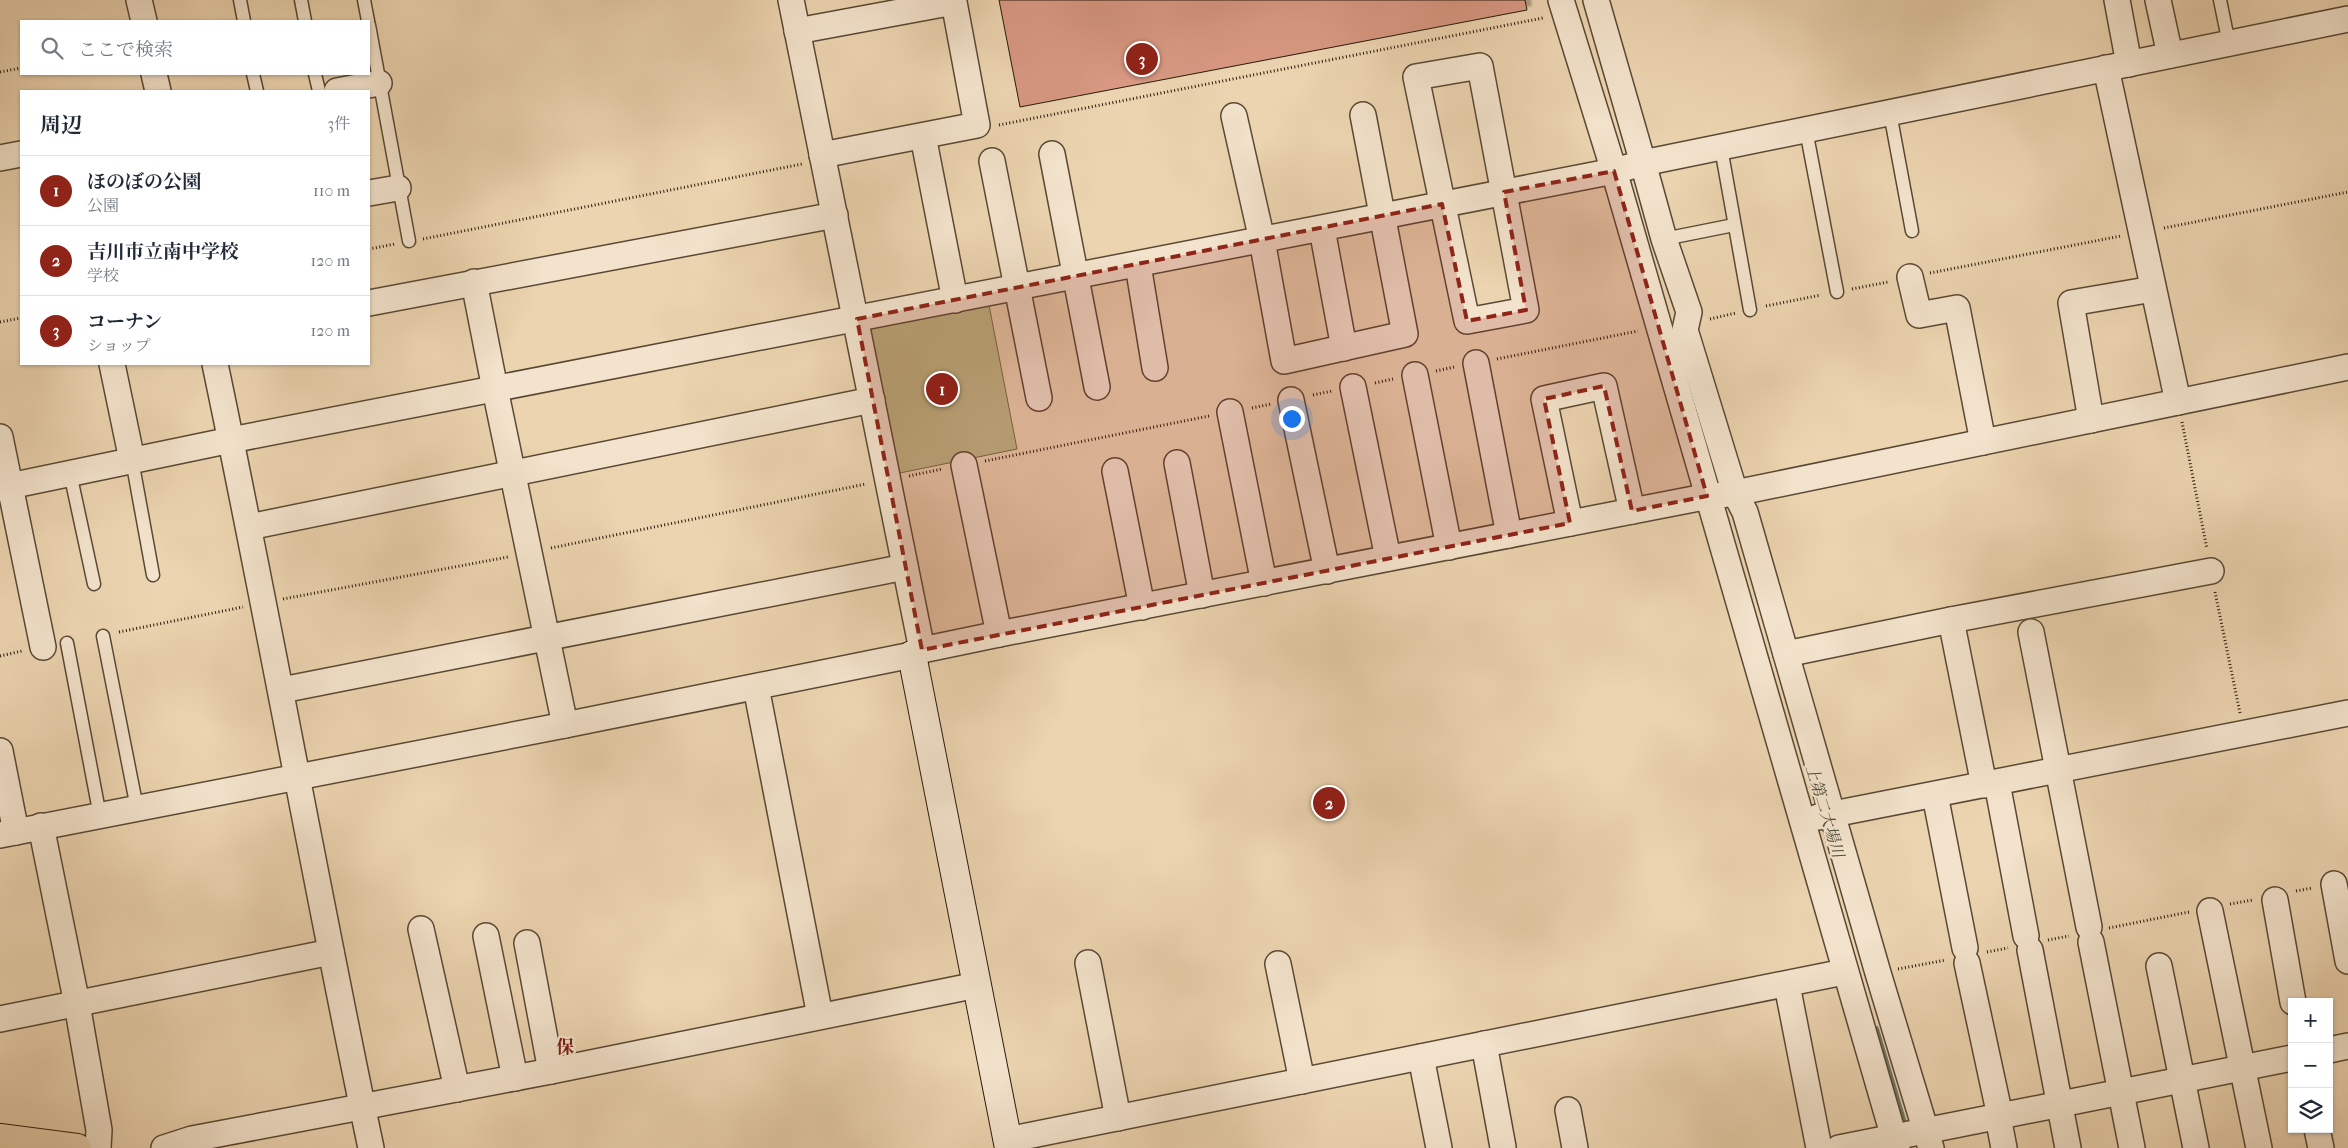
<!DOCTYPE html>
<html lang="ja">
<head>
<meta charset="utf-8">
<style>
  :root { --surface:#fff; --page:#f6f6f7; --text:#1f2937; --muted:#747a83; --line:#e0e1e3; --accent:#8f2418 }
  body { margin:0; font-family:"IM FELL French Canon","Noto Serif JP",serif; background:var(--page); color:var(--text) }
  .controls { position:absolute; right:15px; bottom:15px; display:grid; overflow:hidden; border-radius:0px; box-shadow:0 1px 4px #0004 }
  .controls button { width:45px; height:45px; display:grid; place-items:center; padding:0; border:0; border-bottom:1px solid var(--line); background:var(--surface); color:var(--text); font:25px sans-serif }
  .you { position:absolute; left:1291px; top:418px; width:18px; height:18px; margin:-12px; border:4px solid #fff; border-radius:50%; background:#1a73e8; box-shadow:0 0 0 8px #1a73e833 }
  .badge { display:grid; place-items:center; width:32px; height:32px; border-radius:50%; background:var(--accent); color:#fff; font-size:16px; font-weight:700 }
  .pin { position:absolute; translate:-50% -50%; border:2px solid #fff; box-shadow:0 1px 5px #0006 }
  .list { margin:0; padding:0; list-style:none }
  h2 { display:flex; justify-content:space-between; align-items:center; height:65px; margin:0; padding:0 20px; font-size:21px }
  h2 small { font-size:16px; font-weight:400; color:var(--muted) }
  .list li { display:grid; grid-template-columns:32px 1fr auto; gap:15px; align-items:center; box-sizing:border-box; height:70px; padding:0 20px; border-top:1px solid var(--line) }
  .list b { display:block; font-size:19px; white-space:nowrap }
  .list p { margin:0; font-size:16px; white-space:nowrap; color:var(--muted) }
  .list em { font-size:16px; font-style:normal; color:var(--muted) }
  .icon { flex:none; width:28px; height:28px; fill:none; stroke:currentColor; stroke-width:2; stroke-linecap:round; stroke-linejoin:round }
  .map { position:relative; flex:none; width:2348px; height:1148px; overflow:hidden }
  .search { position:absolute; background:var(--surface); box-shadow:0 1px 4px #0004; left:20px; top:20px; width:350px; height:55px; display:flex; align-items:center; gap:12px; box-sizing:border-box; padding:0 18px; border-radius:0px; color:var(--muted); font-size:19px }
  .panel { position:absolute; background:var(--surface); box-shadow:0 1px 4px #0004; left:20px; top:90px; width:350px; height:275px; border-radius:0px }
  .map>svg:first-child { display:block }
  .green { fill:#bfbb86; stroke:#746b48 }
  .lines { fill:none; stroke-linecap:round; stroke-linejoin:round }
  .stream { stroke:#6c796b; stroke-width:6 }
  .building { fill:#d89882; stroke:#281b0b; filter:url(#shadow) }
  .lane-casing { stroke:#594934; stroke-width:15 }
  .street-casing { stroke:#594934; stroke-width:28 }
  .secondary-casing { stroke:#281b0b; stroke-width:30 }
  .primary-casing { stroke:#281b0b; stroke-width:30 }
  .path { stroke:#281b0b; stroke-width:3; stroke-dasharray:1 2.5; stroke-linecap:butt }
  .lane { stroke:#f3e3cc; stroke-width:12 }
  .street { stroke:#f3e3cc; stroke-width:25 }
  .secondary { stroke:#f3e3cc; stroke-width:28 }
  .primary { stroke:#ecd4b0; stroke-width:28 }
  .marked { fill:#8f2418; fill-opacity:0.2; stroke:#8f2418; stroke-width:4; stroke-dasharray:10 6; stroke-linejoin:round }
  .labels { text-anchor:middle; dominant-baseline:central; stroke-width:4.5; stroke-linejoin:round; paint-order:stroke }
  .water-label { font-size:16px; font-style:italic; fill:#4a4a3b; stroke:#f3e3cc }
  .quarter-label { font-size:18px; font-weight:bold; fill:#7a1f14; stroke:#f3e3cc }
</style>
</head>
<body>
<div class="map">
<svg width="2348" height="1148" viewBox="0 0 2348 1148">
  <defs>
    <filter id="shadow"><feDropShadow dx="4.5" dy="-4.5" stdDeviation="1" flood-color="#0004"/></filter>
  </defs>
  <rect width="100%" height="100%" fill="#ecd4b0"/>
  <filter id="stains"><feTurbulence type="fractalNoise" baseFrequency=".004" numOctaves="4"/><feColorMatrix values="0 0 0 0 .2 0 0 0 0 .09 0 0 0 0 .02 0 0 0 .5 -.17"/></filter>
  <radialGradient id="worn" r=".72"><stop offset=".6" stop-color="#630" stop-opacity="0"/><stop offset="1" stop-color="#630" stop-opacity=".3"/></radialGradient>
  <path class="green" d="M988,300L1017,449L895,474L867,329Z"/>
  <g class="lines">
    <path class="stream" d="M1876,1029L1906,1130"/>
  </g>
  <path class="building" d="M999,0H1525L1527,10L1020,107Z"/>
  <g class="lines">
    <defs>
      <g id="lane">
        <path d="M240,0L244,21"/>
        <path d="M301,0L305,21"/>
        <path d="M364,0L368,21"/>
        <path d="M2220,0L2229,44"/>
        <path d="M369,25L409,241"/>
        <path d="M253,74L257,91"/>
        <path d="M315,74L319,91"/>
        <path d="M1890,113L1912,231"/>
        <path d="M1806,130L1837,292"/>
        <path d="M1721,148L1750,310"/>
        <path d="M1664,239L1734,225"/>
        <path d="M132,460L153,575"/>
        <path d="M70,473L94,584"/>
        <path d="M103,636L137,808"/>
        <path d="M67,643L100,816"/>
      </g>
      <g id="street">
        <path d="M139,0L144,21"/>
        <path d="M791,0L922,650"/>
        <path d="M1561,0L1614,171L1897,1148"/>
        <path d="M1596,0L1643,163L2348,19"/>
        <path d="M2117,0L2129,64"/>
        <path d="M2158,0L2170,55"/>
        <path d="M797,31L954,2L977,125L822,155"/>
        <path d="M1480,66L1526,310L1467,321L1416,77Z"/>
        <path d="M2106,68L2178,402"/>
        <path d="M154,74L158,91"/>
        <path d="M337,91L379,83"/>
        <path d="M1234,116L1262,240L1284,361L1405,334L1363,115"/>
        <path d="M923,136L955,300"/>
        <path d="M1052,154L1097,387"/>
        <path d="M0,158L21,154"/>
        <path d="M992,161L1039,398"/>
        <path d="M369,193L398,188"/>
        <path d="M1322,229L1344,348"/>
        <path d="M1138,265L1155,368"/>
        <path d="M1910,277L1919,315L1957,308L1983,442"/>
        <path d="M474,282L495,389L565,725"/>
        <path d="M369,303L835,215"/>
        <path d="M1476,363L1509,535"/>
        <path d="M112,364L132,460"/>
        <path d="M215,364C270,625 316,887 371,1148"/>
        <path d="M1415,375L1449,547"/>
        <path d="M1353,387L1388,558"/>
        <path d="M1291,400L1327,571"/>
        <path d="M1230,412L1264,583"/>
        <path d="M2091,420L2071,303L2153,289"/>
        <path d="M0,437L43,647"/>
        <path d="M1177,463L1202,595"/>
        <path d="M964,465L999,634"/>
        <path d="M1115,471L1142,607"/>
        <path d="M0,488L231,440L1614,171L1643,163L1664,239L1689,312L1685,330L1735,493L1745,512L1878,973L1931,1148"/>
        <path d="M1570,523L1544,399L1604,386L1632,511"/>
        <path d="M249,527L872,400"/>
        <path d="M1951,620L1984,785"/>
        <path d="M2031,632L2089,927"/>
        <path d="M1786,654L1951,620L2211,571"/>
        <path d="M756,687L820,1016"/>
        <path d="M282,690L905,567"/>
        <path d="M0,751L16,832"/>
        <path d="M1997,783L2026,936"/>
        <path d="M1935,795L1965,948"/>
        <path d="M1818,817L2348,713"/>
        <path d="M41,826L77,1004L99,1130L98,1148"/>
        <path d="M0,835L565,725L912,655L922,650L999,634L1694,499L1735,493L2348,367"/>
        <path d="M2334,884L2348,961"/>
        <path d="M2275,900L2293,1002"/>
        <path d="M2210,911L2259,1148"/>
        <path d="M421,929L457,1089"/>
        <path d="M486,936L515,1078"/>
        <path d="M2091,942L2132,1148"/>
        <path d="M527,943L551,1071"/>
        <path d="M2030,950L2068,1148"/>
        <path d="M1088,963L1118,1118"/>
        <path d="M1967,963L2000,1116"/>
        <path d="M1278,964L1302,1081"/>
        <path d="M2159,966L2196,1148"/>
        <path d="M1787,985L1819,1148"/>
        <path d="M0,1019L331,952"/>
        <path d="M1484,1044L1503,1147"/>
        <path d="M2329,1050L2348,1046"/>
        <path d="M1421,1057L1439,1148"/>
        <path d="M1568,1110L1575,1148"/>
        <path d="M1998,1117L2004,1148"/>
        <path d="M2317,1129L2321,1148"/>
        <path d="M1007,1140L1844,972"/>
        <path d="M164,1148L192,1139L551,1071L977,985"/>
        <path d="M1839,1148L2292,1058"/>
      </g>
      <path id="secondary" d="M912,655L1009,1148"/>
      <path id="primary" d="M0,1138L77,1148"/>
    </defs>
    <use href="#lane" class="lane-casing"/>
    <use href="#street" class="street-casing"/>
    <use href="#secondary" class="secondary-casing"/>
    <use href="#primary" class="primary-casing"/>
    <g class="path">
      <path d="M0,72L21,68"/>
      <path d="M999,125L1543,18"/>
      <path d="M2164,228L2348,192"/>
      <path d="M423,239L802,164"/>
      <path d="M369,249L395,244"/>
      <path d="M1930,273L2121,236"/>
      <path d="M1852,289L1888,282"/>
      <path d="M1766,306L1821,295"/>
      <path d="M1710,319L1736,313"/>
      <path d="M0,322L21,318"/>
      <path d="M1497,359L1638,331"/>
      <path d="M1436,371L1454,367"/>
      <path d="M1375,383L1393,379"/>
      <path d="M1313,395L1332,391"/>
      <path d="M1252,408L1271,404"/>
      <path d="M2182,422L2207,549"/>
      <path d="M985,461L1209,416"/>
      <path d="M909,476L942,469"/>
      <path d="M551,548L866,484"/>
      <path d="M2215,592L2240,713"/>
      <path d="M283,599L508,557"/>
      <path d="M119,632L243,607"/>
      <path d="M0,656L22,651"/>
      <path d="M2296,891L2312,888"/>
      <path d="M2230,904L2253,900"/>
      <path d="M2109,928L2189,912"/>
      <path d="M2048,940L2069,936"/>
      <path d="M1987,952L2008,948"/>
      <path d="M1898,969L1946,960"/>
    </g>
    <use href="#lane" class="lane"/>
    <use href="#street" class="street"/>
    <use href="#secondary" class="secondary"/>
    <use href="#primary" class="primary"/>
  </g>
  <path class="marked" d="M1614,171L1707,496L1632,511L1604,386L1544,399L1570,523L922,650L857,319L1442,204L1467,321L1526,310L1504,192Z"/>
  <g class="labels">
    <g class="water-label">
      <text transform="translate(1825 811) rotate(73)">上第二大場川</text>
    </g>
    <g class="quarter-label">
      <text x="565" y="1047">保</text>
    </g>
  </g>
  <rect width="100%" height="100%" filter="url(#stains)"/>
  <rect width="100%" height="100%" fill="url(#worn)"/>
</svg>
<div class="controls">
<button>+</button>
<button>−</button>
<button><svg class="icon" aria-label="layers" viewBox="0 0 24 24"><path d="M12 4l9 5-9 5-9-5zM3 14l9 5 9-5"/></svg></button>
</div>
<div class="you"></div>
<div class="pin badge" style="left:942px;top:389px">1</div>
<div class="pin badge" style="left:1329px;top:803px">2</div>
<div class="pin badge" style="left:1142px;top:59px">3</div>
<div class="search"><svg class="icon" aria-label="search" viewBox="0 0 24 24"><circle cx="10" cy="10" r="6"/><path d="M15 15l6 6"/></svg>ここで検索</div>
<section class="panel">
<h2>周辺<small>3件</small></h2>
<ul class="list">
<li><span class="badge">1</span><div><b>ほのぼの公園</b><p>公園</p></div><em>110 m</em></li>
<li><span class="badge">2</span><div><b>吉川市立南中学校</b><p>学校</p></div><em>120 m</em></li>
<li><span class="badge">3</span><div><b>コーナン</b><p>ショップ</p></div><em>120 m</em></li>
</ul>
</section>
</div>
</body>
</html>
